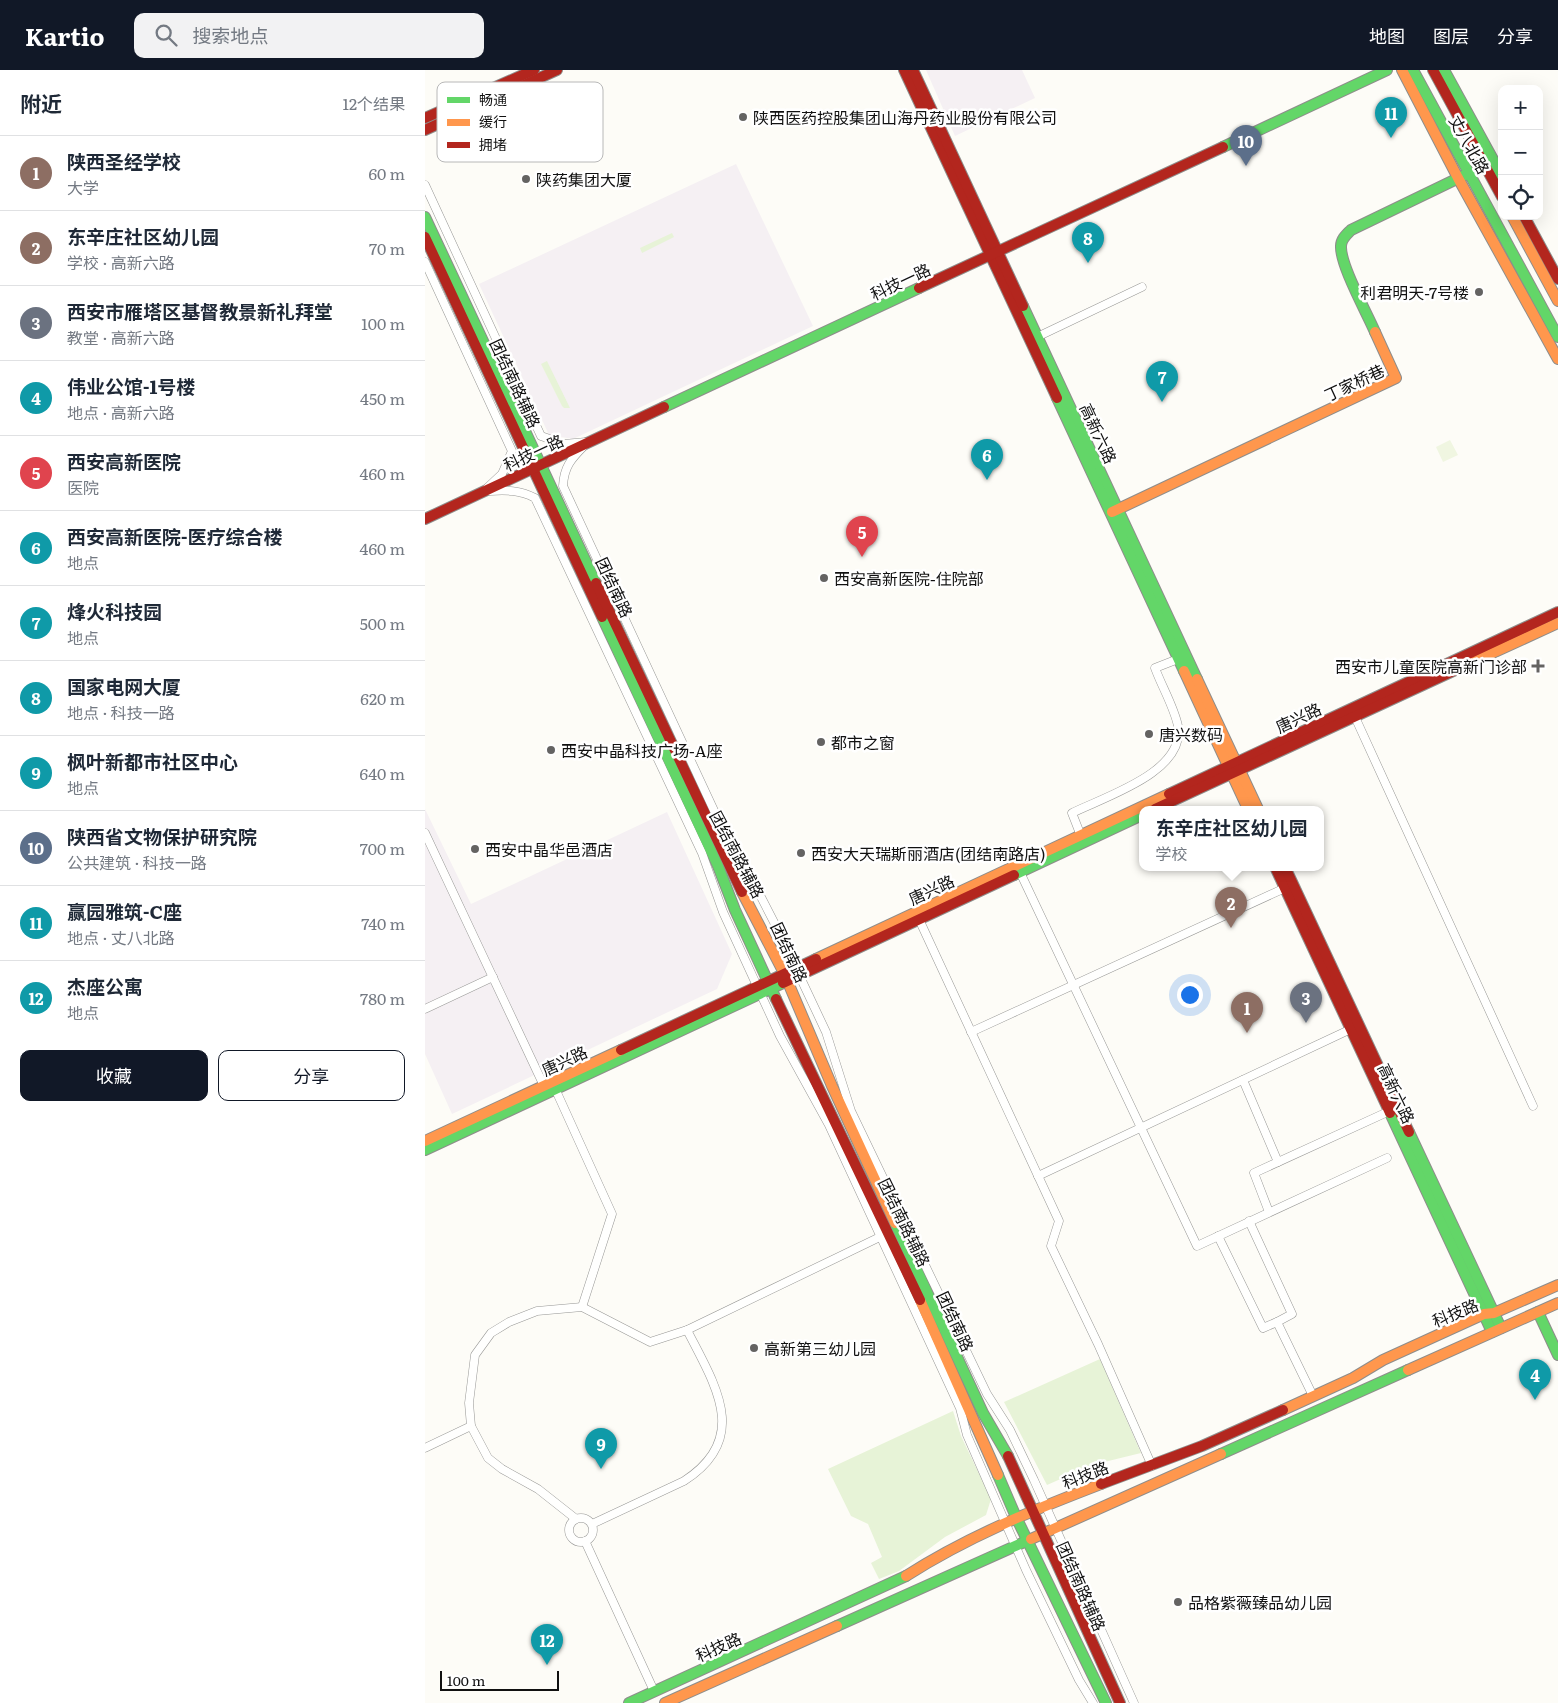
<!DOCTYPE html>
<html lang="zh">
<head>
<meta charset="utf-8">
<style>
  :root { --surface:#fff; --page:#f2f2f3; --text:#1f2937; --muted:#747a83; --line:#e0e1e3; --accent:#111827 }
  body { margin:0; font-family:Literata,"Noto Sans SC",serif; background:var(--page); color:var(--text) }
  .controls { position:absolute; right:15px; top:15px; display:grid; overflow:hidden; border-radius:10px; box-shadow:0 5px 20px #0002 }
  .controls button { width:45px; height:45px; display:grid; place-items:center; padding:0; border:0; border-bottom:1px solid var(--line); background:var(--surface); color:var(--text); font:25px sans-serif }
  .scale { position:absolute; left:15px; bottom:12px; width:119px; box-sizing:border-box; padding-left:5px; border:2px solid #111; border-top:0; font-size:14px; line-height:18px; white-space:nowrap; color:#111; -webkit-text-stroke:4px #fff; paint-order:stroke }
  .you { position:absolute; left:764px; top:924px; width:18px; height:18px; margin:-12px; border:4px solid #fff; border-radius:50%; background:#1a73e8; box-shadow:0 0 0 8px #1a73e833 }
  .badge { display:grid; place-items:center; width:32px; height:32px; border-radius:50%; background:var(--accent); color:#fff; font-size:16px; font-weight:700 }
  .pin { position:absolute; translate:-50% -41px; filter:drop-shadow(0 1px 2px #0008) }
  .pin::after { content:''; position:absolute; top:26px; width:18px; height:15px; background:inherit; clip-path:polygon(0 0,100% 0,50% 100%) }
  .popup { position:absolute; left:714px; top:736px; width:185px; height:65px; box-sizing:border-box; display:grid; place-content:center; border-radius:10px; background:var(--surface); filter:drop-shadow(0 1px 4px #0005); font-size:16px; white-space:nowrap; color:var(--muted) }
  .popup b { font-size:19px; color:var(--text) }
  .popup::after { content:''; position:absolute; left:50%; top:100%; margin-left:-10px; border:10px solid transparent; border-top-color:var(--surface) }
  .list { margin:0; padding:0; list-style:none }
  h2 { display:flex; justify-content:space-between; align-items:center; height:65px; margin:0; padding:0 20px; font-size:21px }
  h2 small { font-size:16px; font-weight:400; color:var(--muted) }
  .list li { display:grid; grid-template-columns:32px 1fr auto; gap:15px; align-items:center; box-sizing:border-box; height:75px; padding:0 20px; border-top:1px solid var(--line) }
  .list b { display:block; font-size:19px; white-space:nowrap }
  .list p { margin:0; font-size:16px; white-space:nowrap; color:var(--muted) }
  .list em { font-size:16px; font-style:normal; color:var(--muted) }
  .actions { display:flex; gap:10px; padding:15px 20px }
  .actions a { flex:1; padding:11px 0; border:1px solid var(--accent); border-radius:10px; text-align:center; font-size:18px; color:var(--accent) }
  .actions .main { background:var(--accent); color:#fff }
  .icon { flex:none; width:28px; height:28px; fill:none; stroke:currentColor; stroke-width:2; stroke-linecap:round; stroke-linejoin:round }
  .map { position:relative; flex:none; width:1133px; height:1633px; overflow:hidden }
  header { display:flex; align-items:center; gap:30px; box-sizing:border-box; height:70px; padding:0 25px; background:var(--accent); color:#fff }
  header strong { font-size:24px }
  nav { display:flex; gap:28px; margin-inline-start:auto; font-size:18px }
  .search { width:350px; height:45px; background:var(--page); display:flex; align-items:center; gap:12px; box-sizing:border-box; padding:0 18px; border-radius:10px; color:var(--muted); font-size:19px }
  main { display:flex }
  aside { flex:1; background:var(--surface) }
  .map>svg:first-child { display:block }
  .industrial { fill:#f5f0f3 }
  .green { fill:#e7f3d7 }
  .pitch { fill:#f0f6e1 }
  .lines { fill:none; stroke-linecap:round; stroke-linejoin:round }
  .street-casing { stroke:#979795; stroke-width:9 }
  .fast-casing { stroke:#8e8d8b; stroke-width:12 }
  .slow-casing { stroke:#8e8d8b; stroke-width:12 }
  .jam-casing { stroke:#8e8d8b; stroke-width:12 }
  .street { stroke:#fffffe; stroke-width:8 }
  .fast { stroke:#63d668; stroke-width:10 }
  .slow { stroke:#ff974d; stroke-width:10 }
  .jam { stroke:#b3261e; stroke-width:10 }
  .poi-dot { fill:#646362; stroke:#fff; stroke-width:2 }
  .labels { text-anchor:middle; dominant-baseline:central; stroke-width:5; stroke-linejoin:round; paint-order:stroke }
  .poi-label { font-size:16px; fill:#111; stroke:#fff; text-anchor:start }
  .street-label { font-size:16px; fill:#111; stroke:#fff }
  .key { fill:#fff; stroke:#b8b8b8; stroke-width:1 }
  .key-label { font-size:14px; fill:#111 }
</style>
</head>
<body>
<header>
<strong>Kartio</strong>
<div class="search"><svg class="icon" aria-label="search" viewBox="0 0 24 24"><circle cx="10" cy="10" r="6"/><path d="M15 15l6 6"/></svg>搜索地点</div>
<nav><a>地图</a><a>图层</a><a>分享</a></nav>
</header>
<main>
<aside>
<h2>附近<small>12个结果</small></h2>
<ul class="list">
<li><span class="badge" style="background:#8d6e63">1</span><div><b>陕西圣经学校</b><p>大学</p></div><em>60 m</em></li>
<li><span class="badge" style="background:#8d6e63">2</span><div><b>东辛庄社区幼儿园</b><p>学校 · 高新六路</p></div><em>70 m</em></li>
<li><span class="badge" style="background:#6b7280">3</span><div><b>西安市雁塔区基督教景新礼拜堂</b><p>教堂 · 高新六路</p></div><em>100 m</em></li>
<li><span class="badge" style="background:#0f9aa8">4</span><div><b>伟业公馆-1号楼</b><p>地点 · 高新六路</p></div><em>450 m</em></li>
<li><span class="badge" style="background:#e0444e">5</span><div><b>西安高新医院</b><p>医院</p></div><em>460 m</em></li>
<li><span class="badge" style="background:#0f9aa8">6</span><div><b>西安高新医院-医疗综合楼</b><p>地点</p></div><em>460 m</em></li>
<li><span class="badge" style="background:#0f9aa8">7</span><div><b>烽火科技园</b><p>地点</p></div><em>500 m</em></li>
<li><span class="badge" style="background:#0f9aa8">8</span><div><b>国家电网大厦</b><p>地点 · 科技一路</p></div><em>620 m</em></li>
<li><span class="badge" style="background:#0f9aa8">9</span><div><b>枫叶新都市社区中心</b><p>地点</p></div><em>640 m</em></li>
<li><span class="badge" style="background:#5c6f8a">10</span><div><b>陕西省文物保护研究院</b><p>公共建筑 · 科技一路</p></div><em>700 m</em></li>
<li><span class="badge" style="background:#0f9aa8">11</span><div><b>赢园雅筑-C座</b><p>地点 · 丈八北路</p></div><em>740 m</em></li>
<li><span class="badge" style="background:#0f9aa8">12</span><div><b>杰座公寓</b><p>地点</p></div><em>780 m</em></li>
</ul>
<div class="actions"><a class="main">收藏</a><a>分享</a></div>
</aside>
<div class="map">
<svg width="1133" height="1633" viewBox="0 0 1133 1633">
  <rect width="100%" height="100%" fill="#fdfcf7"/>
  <g class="industrial">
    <path d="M501,0H597L610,28L530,66Z"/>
    <path d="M311,94L388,256L148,369L124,365L54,214Z"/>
    <path d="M0,739L46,834L242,742L307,884L292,919L27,1044L0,984Z"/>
  </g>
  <g class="green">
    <path d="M247,163L249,167L217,183L215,178Z"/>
    <path d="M122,291L145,338H139L137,336L116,294Z"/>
    <path d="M675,1289L716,1383L667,1395L622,1415L579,1332Z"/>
    <path d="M528,1341L536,1366L566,1429L561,1445L520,1467L474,1501L454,1509L446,1493L457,1487L443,1454L426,1446L403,1399Z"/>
  </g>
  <path class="pitch" d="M1025,370L1033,385L1018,392L1011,377Z"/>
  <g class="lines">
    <defs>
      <g id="street">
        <path d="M0,115L116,366L139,374L161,372"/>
        <path d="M0,192L87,381L77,404L62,418"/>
        <path d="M612,267L717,217"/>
        <path d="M159,376C146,389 139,397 138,416L312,790L335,825L353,860L401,962L426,1041L562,1324L585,1360L609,1410L709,1633"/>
        <path d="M65,421C81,420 95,420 110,428L277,783L298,842L355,966L404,1055L535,1338L542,1365L601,1500L654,1610L668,1633"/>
        <path d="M930,647L1108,1036"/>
        <path d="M0,763L119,1016"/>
        <path d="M656,766L647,743C679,727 761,702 753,656C749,637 737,617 730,598L753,589"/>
        <path d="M593,798L772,1176L962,1088"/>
        <path d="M492,845L634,1151L626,1176L673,1274L727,1396"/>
        <path d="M0,939L68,907"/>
        <path d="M546,962L860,818"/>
        <path d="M818,1010L853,1092"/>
        <path d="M128,1014L187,1144L157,1237"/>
        <path d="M613,1106L926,959"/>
        <path d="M844,1142L829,1103L969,1039"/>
        <path d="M824,1151L867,1244L852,1252"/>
        <path d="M793,1166L838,1258L852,1252L888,1326"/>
        <path d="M0,1378L46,1356"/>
        <circle cx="156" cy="1460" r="12"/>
        <path d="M151,1449L113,1419L77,1399L63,1388L46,1356L44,1333L50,1285L66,1263L84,1252L112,1241L157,1237L225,1272L262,1260L459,1165"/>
        <path d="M167,1454L259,1411C326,1368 290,1315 262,1260"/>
        <path d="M160,1471L229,1621"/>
      </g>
      <g id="fast">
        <path d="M988,0L1133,267"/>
        <path d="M1019,0L1077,106"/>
        <path d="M798,77L962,0"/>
        <path d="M0,147L171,513"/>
        <path d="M598,236L772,609"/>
        <path d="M950,262C942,243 915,195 916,176C916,169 921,165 926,160L1044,103"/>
        <path d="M632,328L759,601"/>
        <path d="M239,337L494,218"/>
        <path d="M177,547L293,796L310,840L351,929"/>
        <path d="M589,805L717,745"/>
        <path d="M965,1043L1067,1262"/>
        <path d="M984,1062L1076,1258"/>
        <path d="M0,1080L358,913"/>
        <path d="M470,1153L558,1343L583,1386"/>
        <path d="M1113,1242L1133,1285"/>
        <path d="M796,1384L983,1300"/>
        <path d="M573,1405L591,1447L681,1633"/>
        <path d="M412,1556L606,1469"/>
        <path d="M204,1633L481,1506"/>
      </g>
      <g id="slow">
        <path d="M977,0L1033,108L1133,289"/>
        <path d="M1087,146L1133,231"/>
        <path d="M687,442L971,308L950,262"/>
        <path d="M1039,596L1133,553"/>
        <path d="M759,601L823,739"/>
        <path d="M772,609L833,739"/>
        <path d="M317,822L359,903L407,1016L470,1153"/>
        <path d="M391,889L744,724"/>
        <path d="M0,1071L196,980"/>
        <path d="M495,1230L573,1405"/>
        <path d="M983,1300L1133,1233"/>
        <path d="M858,1340L928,1308L958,1290L1059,1244L1069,1243L1133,1215"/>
        <path d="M606,1469L796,1384"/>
        <path d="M481,1506C542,1467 608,1440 676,1414"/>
        <path d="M240,1633L412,1556"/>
      </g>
      <g id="jam">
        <path d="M479,0L632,328"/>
        <path d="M488,0L598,236"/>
        <path d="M1008,0L1077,127"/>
        <path d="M0,48L109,0"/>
        <path d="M0,60L132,0"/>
        <path d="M1099,146L1133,209"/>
        <path d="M0,167L177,547"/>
        <path d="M494,218L798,77"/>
        <path d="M0,449L239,337"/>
        <path d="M171,513L317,822"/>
        <path d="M744,724L1133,542"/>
        <path d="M730,739L1039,596"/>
        <path d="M850,797L965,1043"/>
        <path d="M860,797L984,1062"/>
        <path d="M358,913L589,805"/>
        <path d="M351,929L495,1230"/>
        <path d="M196,980L391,889"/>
        <path d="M583,1386L695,1633"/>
        <path d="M676,1414L777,1376L858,1340"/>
      </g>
    </defs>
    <use href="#street" class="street-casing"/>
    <use href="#fast" class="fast-casing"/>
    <use href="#slow" class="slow-casing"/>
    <use href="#jam" class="jam-casing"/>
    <use href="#street" class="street"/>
    <use href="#fast" class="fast"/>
    <use href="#slow" class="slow"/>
    <use href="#jam" class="jam"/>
  </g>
  <g class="poi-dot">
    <circle cx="318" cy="47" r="5"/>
    <circle cx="101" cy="109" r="5"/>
    <circle cx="1054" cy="222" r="5"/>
    <circle cx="399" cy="508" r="5"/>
    <path d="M1110.5 588.5h5v5h5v5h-5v5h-5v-5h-5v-5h5z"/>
    <circle cx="724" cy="664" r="5"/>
    <circle cx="396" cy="672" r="5"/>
    <circle cx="126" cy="680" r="5"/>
    <circle cx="50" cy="779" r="5"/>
    <circle cx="376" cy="783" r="5"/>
    <circle cx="329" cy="1278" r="5"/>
    <circle cx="753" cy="1532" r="5"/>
  </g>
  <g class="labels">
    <g class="poi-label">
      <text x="328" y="47">陕西医药控股集团山海丹药业股份有限公司</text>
      <text x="111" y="109">陕药集团大厦</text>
      <text x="1044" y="222" text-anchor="end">利君明天-7号楼</text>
      <text x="409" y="508">西安高新医院-住院部</text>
      <text x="1102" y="596" text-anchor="end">西安市儿童医院高新门诊部</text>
      <text x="734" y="664">唐兴数码</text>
      <text x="406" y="672">都市之窗</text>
      <text x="136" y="680">西安中晶科技广场-A座</text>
      <text x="60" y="779">西安中晶华邑酒店</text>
      <text x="386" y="783">西安大天瑞斯丽酒店(团结南路店)</text>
      <text x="339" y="1278">高新第三幼儿园</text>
      <text x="763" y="1532">品格紫薇臻品幼儿园</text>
    </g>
    <g class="street-label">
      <text transform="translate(1045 74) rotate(61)">丈八北路</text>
      <text transform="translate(475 211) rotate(-25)">科技一路</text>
      <text transform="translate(929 312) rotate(-25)">丁家桥巷</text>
      <text transform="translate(91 313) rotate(65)">团结南路辅路</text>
      <text transform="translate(674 363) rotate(65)">高新六路</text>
      <text transform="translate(108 382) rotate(-25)">科技一路</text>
      <text transform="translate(190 517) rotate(65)">团结南路</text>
      <text transform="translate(873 647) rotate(-25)">唐兴路</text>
      <text transform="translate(313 784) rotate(62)">团结南路辅路</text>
      <text transform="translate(506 819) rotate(-25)">唐兴路</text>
      <text transform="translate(365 882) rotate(65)">团结南路</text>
      <text transform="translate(139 990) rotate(-25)">唐兴路</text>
      <text transform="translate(972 1023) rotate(65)">高新六路</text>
      <text transform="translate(480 1152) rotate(64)">团结南路辅路</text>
      <text transform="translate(1030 1242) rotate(-22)">科技路</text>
      <text transform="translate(531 1251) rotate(65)">团结南路</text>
      <text transform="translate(660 1404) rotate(-21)">科技路</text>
      <text transform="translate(657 1516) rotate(66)">团结南路辅路</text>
      <text transform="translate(293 1576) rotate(-24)">科技路</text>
    </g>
  </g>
  <rect x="12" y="12" width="166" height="80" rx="8" class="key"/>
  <rect x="22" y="27" width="23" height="6" fill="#63d668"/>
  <rect x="22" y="49" width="23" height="7" fill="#ff974d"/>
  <rect x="22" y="72" width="23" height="6" fill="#b3261e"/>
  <g class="key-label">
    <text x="54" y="35">畅通</text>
    <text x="54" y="57">缓行</text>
    <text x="54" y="80">拥堵</text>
  </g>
</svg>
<div class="controls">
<button>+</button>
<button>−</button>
<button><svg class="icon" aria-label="locate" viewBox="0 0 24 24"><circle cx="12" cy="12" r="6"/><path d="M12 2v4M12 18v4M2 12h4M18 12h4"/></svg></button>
</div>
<div class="scale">100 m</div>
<div class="you"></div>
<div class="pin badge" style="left:822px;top:963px;background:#8d6e63">1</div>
<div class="pin badge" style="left:806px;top:858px;background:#8d6e63">2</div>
<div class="popup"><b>东辛庄社区幼儿园</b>学校</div>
<div class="pin badge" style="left:881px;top:953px;background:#6b7280">3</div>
<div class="pin badge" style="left:1110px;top:1330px;background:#0f9aa8">4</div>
<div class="pin badge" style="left:437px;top:487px;background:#e0444e">5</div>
<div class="pin badge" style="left:562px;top:410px;background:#0f9aa8">6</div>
<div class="pin badge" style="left:737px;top:332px;background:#0f9aa8">7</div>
<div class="pin badge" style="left:663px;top:193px;background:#0f9aa8">8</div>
<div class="pin badge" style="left:176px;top:1399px;background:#0f9aa8">9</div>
<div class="pin badge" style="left:821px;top:96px;background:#5c6f8a">10</div>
<div class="pin badge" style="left:966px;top:68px;background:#0f9aa8">11</div>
<div class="pin badge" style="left:122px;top:1595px;background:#0f9aa8">12</div>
</div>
</main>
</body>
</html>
